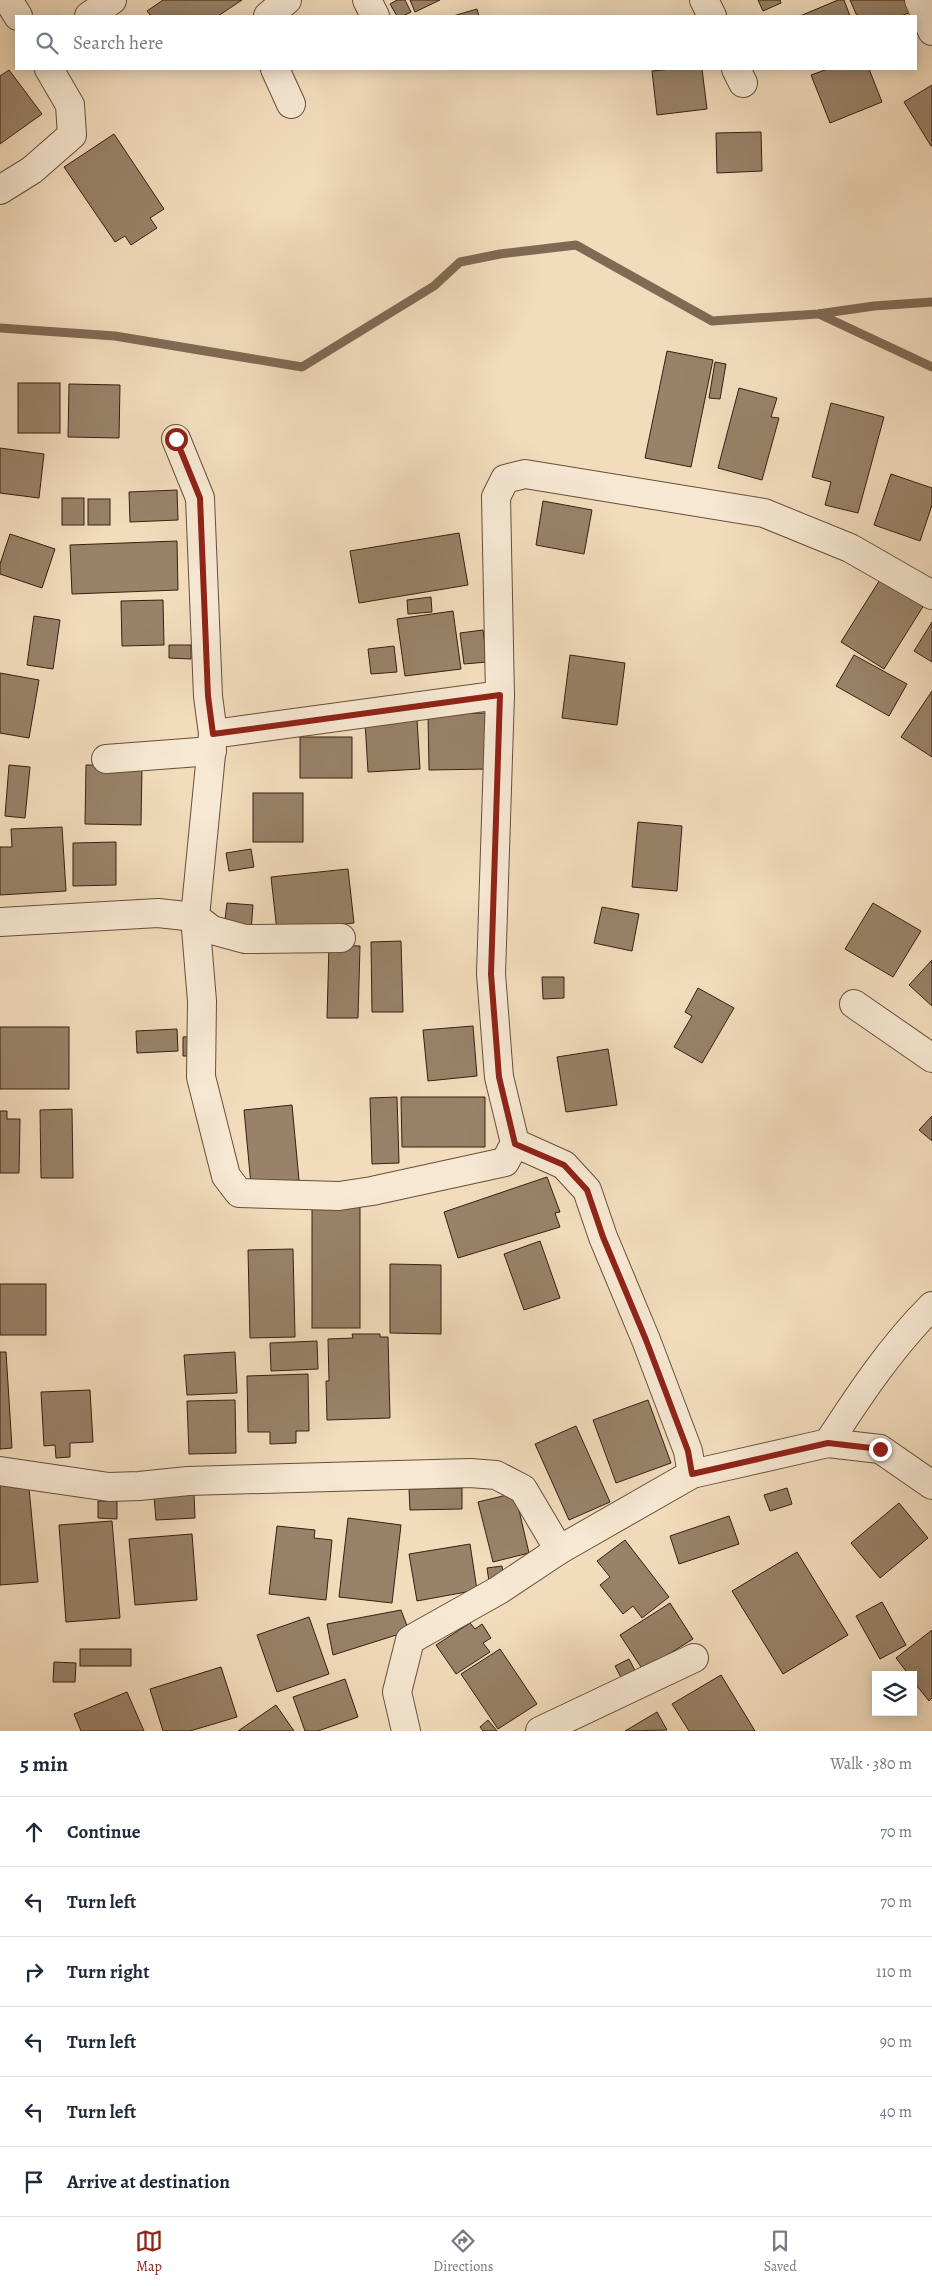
<!DOCTYPE html>
<html lang="en">
<head>
<meta charset="utf-8">
<style>
  :root { --surface:#fff; --page:#f2f2f3; --text:#1f2937; --muted:#747a83; --line:#e0e1e3; --accent:#8f2418 }
  body { margin:0; font-family:Alegreya,serif; background:var(--page); color:var(--text) }
  .controls { position:absolute; right:15px; bottom:15px; display:grid; overflow:hidden; border-radius:0px; box-shadow:0 2px 12px #0003 }
  .controls button { width:45px; height:45px; display:grid; place-items:center; padding:0; border:0; border-bottom:1px solid var(--line); background:var(--surface); color:var(--text); font:25px sans-serif }
  .stop { position:absolute; width:15px; height:15px; margin:-11px; border:4px solid #8f2418; border-radius:50%; background:#fff }
  .stop.end { background:#8f2418; border-color:#fff; box-shadow:0 1px 5px #0008 }
  .list { margin:0; padding:0; list-style:none }
  h2 { display:flex; justify-content:space-between; align-items:center; height:65px; margin:0; padding:0 20px; font-size:21px }
  h2 small { font-size:16px; font-weight:400; color:var(--muted) }
  .list li { display:grid; grid-template-columns:32px 1fr auto; gap:15px; align-items:center; box-sizing:border-box; height:70px; padding:0 20px; border-top:1px solid var(--line) }
  .list b { display:block; font-size:19px; white-space:nowrap }
  .list em { font-size:16px; font-style:normal; color:var(--muted) }
  .icon { flex:none; width:28px; height:28px; fill:none; stroke:currentColor; stroke-width:2; stroke-linecap:round; stroke-linejoin:round }
  .map { position:relative; flex:none; width:932px; height:1731px; overflow:hidden }
  .search { position:absolute; background:var(--surface); box-shadow:0 2px 12px #0003; left:15px; right:15px; top:15px; height:55px; display:flex; align-items:center; gap:12px; box-sizing:border-box; padding:0 18px; border-radius:0px; color:var(--muted); font-size:19px }
  .sheet { height:485px; background:var(--surface) }
  nav { display:flex; justify-content:space-around; align-items:center; box-sizing:border-box; height:70px; border-top:1px solid var(--line); background:var(--surface); font-size:14px; color:var(--muted) }
  nav a { display:grid; justify-items:center; gap:2px }
  nav .on { color:var(--accent) }
  .map>svg:first-child { display:block }
  .lines { fill:none; stroke-linecap:round; stroke-linejoin:round }
  .stream { stroke:#806a54; stroke-width:9 }
  .building { fill:#988269; stroke:#362010 }
  .minor-casing { stroke:#654f3b; stroke-width:30 }
  .minor { stroke:#f7e8d3; stroke-width:28 }
  .route { stroke:#8f2418; stroke-width:6 }
</style>
</head>
<body>
<div class="map">
<svg width="932" height="1731" viewBox="0 0 932 1731">
  <rect width="100%" height="100%" fill="#f2dcbc"/>
  <filter id="stains"><feTurbulence type="fractalNoise" baseFrequency=".004" numOctaves="4"/><feColorMatrix values="0 0 0 0 .2 0 0 0 0 .09 0 0 0 0 .02 0 0 0 .5 -.17"/></filter>
  <radialGradient id="worn" r=".72"><stop offset=".6" stop-color="#630" stop-opacity="0"/><stop offset="1" stop-color="#630" stop-opacity=".3"/></radialGradient>
  <g class="lines">
    <g class="stream">
      <path d="M819,314L932,367"/>
      <path d="M0,328L115,336L302,367L434,286L460,262L500,254L576,245L712,321L818,314L874,306L932,302"/>
    </g>
  </g>
  <g class="building">
    <path d="M163,0H242L218,16H151L147,11Z"/>
    <path d="M397,0H405L411,12L403,16H397L390,4Z"/>
    <path d="M410,0H440L415,12Z"/>
    <path d="M758,0H780L781,3L763,11Z"/>
    <path d="M838,0H844L850,16H800Z"/>
    <path d="M850,0H906L911,12L901,16H857Z"/>
    <path d="M477,9L479,16H453Z"/>
    <path d="M673,69H702L707,109L657,115L652,71Z"/>
    <path d="M828,69H869L882,102L830,123L811,75Z"/>
    <path d="M9,70L42,114L0,144V76Z"/>
    <path d="M932,85V146H931L904,102Z"/>
    <path d="M761,132L762,171L717,173L716,133Z"/>
    <path d="M114,134L164,209L150,218L157,228L131,245L125,236L115,242L64,167Z"/>
    <path d="M667,351L713,360L691,467L645,458Z"/>
    <path d="M715,362L726,364L720,399L709,398Z"/>
    <rect x="18" y="383" width="42" height="50"/>
    <path d="M69,384L120,385L119,438L68,437Z"/>
    <path d="M739,388L777,398L771,417L779,418L762,480L718,468Z"/>
    <path d="M831,403L884,417L858,513L825,505L831,482L812,477Z"/>
    <path d="M0,448L44,454L39,498L0,493Z"/>
    <path d="M891,474L932,488V505L920,541L874,525Z"/>
    <path d="M177,490L178,520L130,522L129,492Z"/>
    <rect x="62" y="498" width="22" height="27"/>
    <rect x="88" y="499" width="22" height="26"/>
    <path d="M543,501L592,510L584,554L536,545Z"/>
    <path d="M459,533L468,585L359,603L350,551Z"/>
    <path d="M10,534L55,549L42,588L0,574V564Z"/>
    <path d="M177,541L178,590L72,594L70,545Z"/>
    <path d="M881,578L924,605L884,669L841,642Z"/>
    <path d="M431,597L432,612L408,614L407,600Z"/>
    <path d="M163,600L164,645L122,646L121,601Z"/>
    <path d="M453,611L461,669L405,676L397,619Z"/>
    <path d="M34,616L60,620L53,669L27,665Z"/>
    <path d="M932,622V662L914,651Z"/>
    <path d="M483,630L487,662L464,664L460,633Z"/>
    <path d="M169,645H191V659L169,658Z"/>
    <path d="M394,646L397,672L371,674L368,649Z"/>
    <path d="M570,655L625,663L617,725L562,718Z"/>
    <path d="M854,655L907,684L889,716L836,686Z"/>
    <path d="M0,673L39,680L29,738L0,733Z"/>
    <path d="M932,691V757L901,737Z"/>
    <path d="M488,713L489,769L429,770L428,714Z"/>
    <path d="M417,719L420,769L368,772L365,722Z"/>
    <rect x="300" y="737" width="52" height="41"/>
    <path d="M9,765L30,767L25,818L5,816Z"/>
    <path d="M86,765L142,766L141,825L85,824Z"/>
    <rect x="253" y="793" width="50" height="49"/>
    <path d="M638,822L682,826L677,891L632,887Z"/>
    <path d="M62,827L66,891L0,895V847H12L11,829Z"/>
    <path d="M116,842V885L73,886V843Z"/>
    <path d="M251,849L254,867L229,871L226,853Z"/>
    <path d="M348,869L354,923L277,931L271,877Z"/>
    <path d="M227,903L253,905L251,931L224,928Z"/>
    <path d="M873,903L921,931L893,977L845,949Z"/>
    <path d="M602,907L639,914L632,951L594,943Z"/>
    <path d="M401,941L403,1012H372L371,942Z"/>
    <path d="M329,945L360,946L358,1018H327Z"/>
    <path d="M932,960V1006L909,985Z"/>
    <path d="M542,977H564V998L543,999Z"/>
    <path d="M698,988L734,1008L702,1063L674,1047L692,1016L685,1012Z"/>
    <path d="M473,1026L477,1076L428,1081L423,1030Z"/>
    <rect x="0" y="1027" width="69" height="62"/>
    <path d="M177,1029L178,1051L137,1053L136,1031Z"/>
    <path d="M200,1036V1056H183V1037Z"/>
    <path d="M608,1049L617,1105L566,1112L557,1057Z"/>
    <path d="M397,1097L399,1163L372,1164L370,1098Z"/>
    <path d="M401,1097H485V1147H402Z"/>
    <path d="M292,1105L299,1180L251,1185L244,1110Z"/>
    <path d="M72,1109L73,1178H41L40,1110Z"/>
    <path d="M0,1111H7V1119H20L19,1173H0Z"/>
    <path d="M932,1116V1141L919,1130Z"/>
    <path d="M547,1177L560,1212L555,1213L560,1227L458,1258L444,1212Z"/>
    <rect x="312" y="1207" width="48" height="121"/>
    <path d="M540,1241L560,1298L524,1310L504,1254Z"/>
    <path d="M293,1249L295,1337L250,1338L248,1250Z"/>
    <path d="M390,1264L441,1265V1334L390,1333Z"/>
    <rect x="0" y="1284" width="46" height="51"/>
    <path d="M352,1334H380V1337H388L390,1418L327,1420L326,1381H329L328,1339L353,1338Z"/>
    <path d="M317,1341L318,1369L271,1371L270,1343Z"/>
    <path d="M0,1352H6L12,1448L0,1449Z"/>
    <path d="M235,1352L237,1393L187,1395L184,1355Z"/>
    <path d="M308,1374L309,1431H296V1443L270,1444V1432H248L247,1376Z"/>
    <path d="M90,1390L93,1442L70,1443V1457L56,1458L55,1445L44,1446L41,1392Z"/>
    <path d="M235,1400L236,1453L189,1454L187,1401Z"/>
    <path d="M648,1400L671,1463L616,1483L593,1420Z"/>
    <path d="M576,1426L610,1502L569,1520L535,1444Z"/>
    <path d="M28,1478L38,1582L0,1585V1481Z"/>
    <path d="M462,1488V1509L410,1510L409,1489Z"/>
    <path d="M787,1488L792,1504L770,1511L764,1495Z"/>
    <path d="M515,1493L529,1553L493,1562L478,1502Z"/>
    <path d="M194,1494L195,1518L156,1520L154,1497Z"/>
    <path d="M98,1501H117V1519L98,1518Z"/>
    <path d="M899,1503L928,1538L880,1578L851,1543Z"/>
    <path d="M729,1516L739,1544L679,1564L670,1536Z"/>
    <path d="M348,1518L401,1525L392,1603L339,1597Z"/>
    <path d="M112,1521L120,1618L66,1622L59,1525Z"/>
    <path d="M277,1526L315,1530L314,1538L332,1540L326,1600L269,1594Z"/>
    <path d="M192,1534L197,1600L135,1605L129,1539Z"/>
    <path d="M625,1540L669,1597L642,1618L633,1606L623,1614L600,1585L610,1577L597,1561Z"/>
    <path d="M470,1544L477,1590L417,1601L409,1554Z"/>
    <path d="M797,1552L848,1635L783,1674L732,1591Z"/>
    <path d="M502,1566L505,1586L490,1588L487,1568Z"/>
    <path d="M882,1602L906,1645L880,1659L856,1616Z"/>
    <path d="M670,1603L693,1639L643,1670L620,1635Z"/>
    <path d="M401,1610L409,1631L333,1655L327,1624Z"/>
    <path d="M309,1617L329,1674L277,1692L257,1635Z"/>
    <path d="M470,1623L475,1629L482,1624L491,1638L483,1643L490,1652L456,1674L436,1645Z"/>
    <path d="M932,1630V1698L929,1701L913,1681V1675H909L896,1658Z"/>
    <rect x="80" y="1649" width="51" height="17"/>
    <path d="M500,1649L537,1704L498,1729L461,1674Z"/>
    <path d="M629,1659L640,1680L626,1687L615,1666Z"/>
    <path d="M54,1662L76,1663L75,1682H53Z"/>
    <path d="M221,1667L237,1717L190,1731H163L150,1689Z"/>
    <path d="M721,1675L755,1731H689L672,1704Z"/>
    <path d="M345,1679L358,1717L318,1731H305L293,1697Z"/>
    <path d="M127,1692L144,1731H81L74,1714Z"/>
    <path d="M276,1705L294,1731H238Z"/>
    <path d="M657,1712L667,1730L625,1731Z"/>
    <path d="M488,1720L497,1731H483L480,1727Z"/>
  </g>
  <g class="lines">
    <defs>
      <g id="minor">
        <path d="M8,0L18,16"/>
        <path d="M367,0L375,16"/>
        <path d="M704,0L712,16"/>
        <path d="M919,0L932,31"/>
        <path d="M89,16L112,0"/>
        <path d="M268,16L287,0"/>
        <path d="M275,69L291,104"/>
        <path d="M736,69L743,83"/>
        <path d="M0,190L32,170L72,135L70,105L49,69"/>
        <path d="M176,439L200,498L208,696L213,734L195,917L202,1001L201,1077L226,1176L239,1193L339,1196L372,1191L505,1162L515,1143L499,1077L491,974L500,695L496,497L505,479L525,474L764,513L850,548L932,595"/>
        <path d="M213,734L500,695"/>
        <path d="M106,759L212,751"/>
        <path d="M0,922L158,913L195,917L212,930L245,939L341,938"/>
        <path d="M854,1004L932,1058"/>
        <path d="M515,1143L564,1165L587,1190L603,1237L646,1340L688,1451L692,1474"/>
        <path d="M828,1443C860,1394 891,1347 932,1306"/>
        <path d="M0,1471L109,1487L139,1486L188,1481L470,1473L496,1475L523,1489L559,1550"/>
        <path d="M406,1731L397,1692L410,1640L499,1590L559,1550L692,1474L828,1443L880,1449L932,1485"/>
        <path d="M540,1731L694,1658"/>
      </g>
    </defs>
    <use href="#minor" class="minor-casing"/>
    <use href="#minor" class="minor"/>
  </g>
  <g class="lines">
    <path class="route" d="M176,439L200,498L208,696L213,734L500,695L491,974L499,1077L515,1144L564,1165L587,1190L603,1237L646,1340L688,1451L692,1474L828,1443L880,1449"/>
  </g>
  <rect width="100%" height="100%" filter="url(#stains)"/>
  <rect width="100%" height="100%" fill="url(#worn)"/>
</svg>
<div class="controls">
<button><svg class="icon" aria-label="layers" viewBox="0 0 24 24"><path d="M12 4l9 5-9 5-9-5zM3 14l9 5 9-5"/></svg></button>
</div>
<div class="stop" style="left:176px;top:439px"></div>
<div class="stop end" style="left:880px;top:1449px"></div>
<div class="search"><svg class="icon" aria-label="search" viewBox="0 0 24 24"><circle cx="10" cy="10" r="6"/><path d="M15 15l6 6"/></svg>Search here</div>
</div>
<section class="sheet">
<h2>5 min<small>Walk · 380 m</small></h2>
<ul class="list">
<li><svg class="icon" aria-label="ahead" viewBox="0 0 24 24"><path d="M12 20V5M6 11l6-6 6 6"/></svg><div><b>Continue</b></div><em>70 m</em></li>
<li><svg class="icon" aria-label="left" viewBox="0 0 24 24"><path d="M17 20v-9H6M10 6l-5 5 5 5"/></svg><div><b>Turn left</b></div><em>70 m</em></li>
<li><svg class="icon" aria-label="right" viewBox="0 0 24 24"><path d="M7 20v-9h11M14 6l5 5-5 5"/></svg><div><b>Turn right</b></div><em>110 m</em></li>
<li><svg class="icon" aria-label="left" viewBox="0 0 24 24"><path d="M17 20v-9H6M10 6l-5 5 5 5"/></svg><div><b>Turn left</b></div><em>90 m</em></li>
<li><svg class="icon" aria-label="left" viewBox="0 0 24 24"><path d="M17 20v-9H6M10 6l-5 5 5 5"/></svg><div><b>Turn left</b></div><em>40 m</em></li>
<li><svg class="icon" aria-label="arrive" viewBox="0 0 24 24"><path d="M6 21V4h12l-3 4 3 4H6"/></svg><div><b>Arrive at destination</b></div></li>
</ul>
</section>
<nav>
<a class="on"><svg class="icon" aria-label="map" viewBox="0 0 24 24"><path d="M3 6l6-2 6 2 6-2v14l-6 2-6-2-6 2zM9 4v14M15 6v14"/></svg>Map</a>
<a><svg class="icon" aria-label="directions" viewBox="0 0 24 24"><path d="M12 3l9 9-9 9-9-9zM9 14v-3h6M13 9l2 2-2 2"/></svg>Directions</a>
<a><svg class="icon" aria-label="saved" viewBox="0 0 24 24"><path d="M7 4h10v16l-5-4-5 4z"/></svg>Saved</a>
</nav>
</body>
</html>
